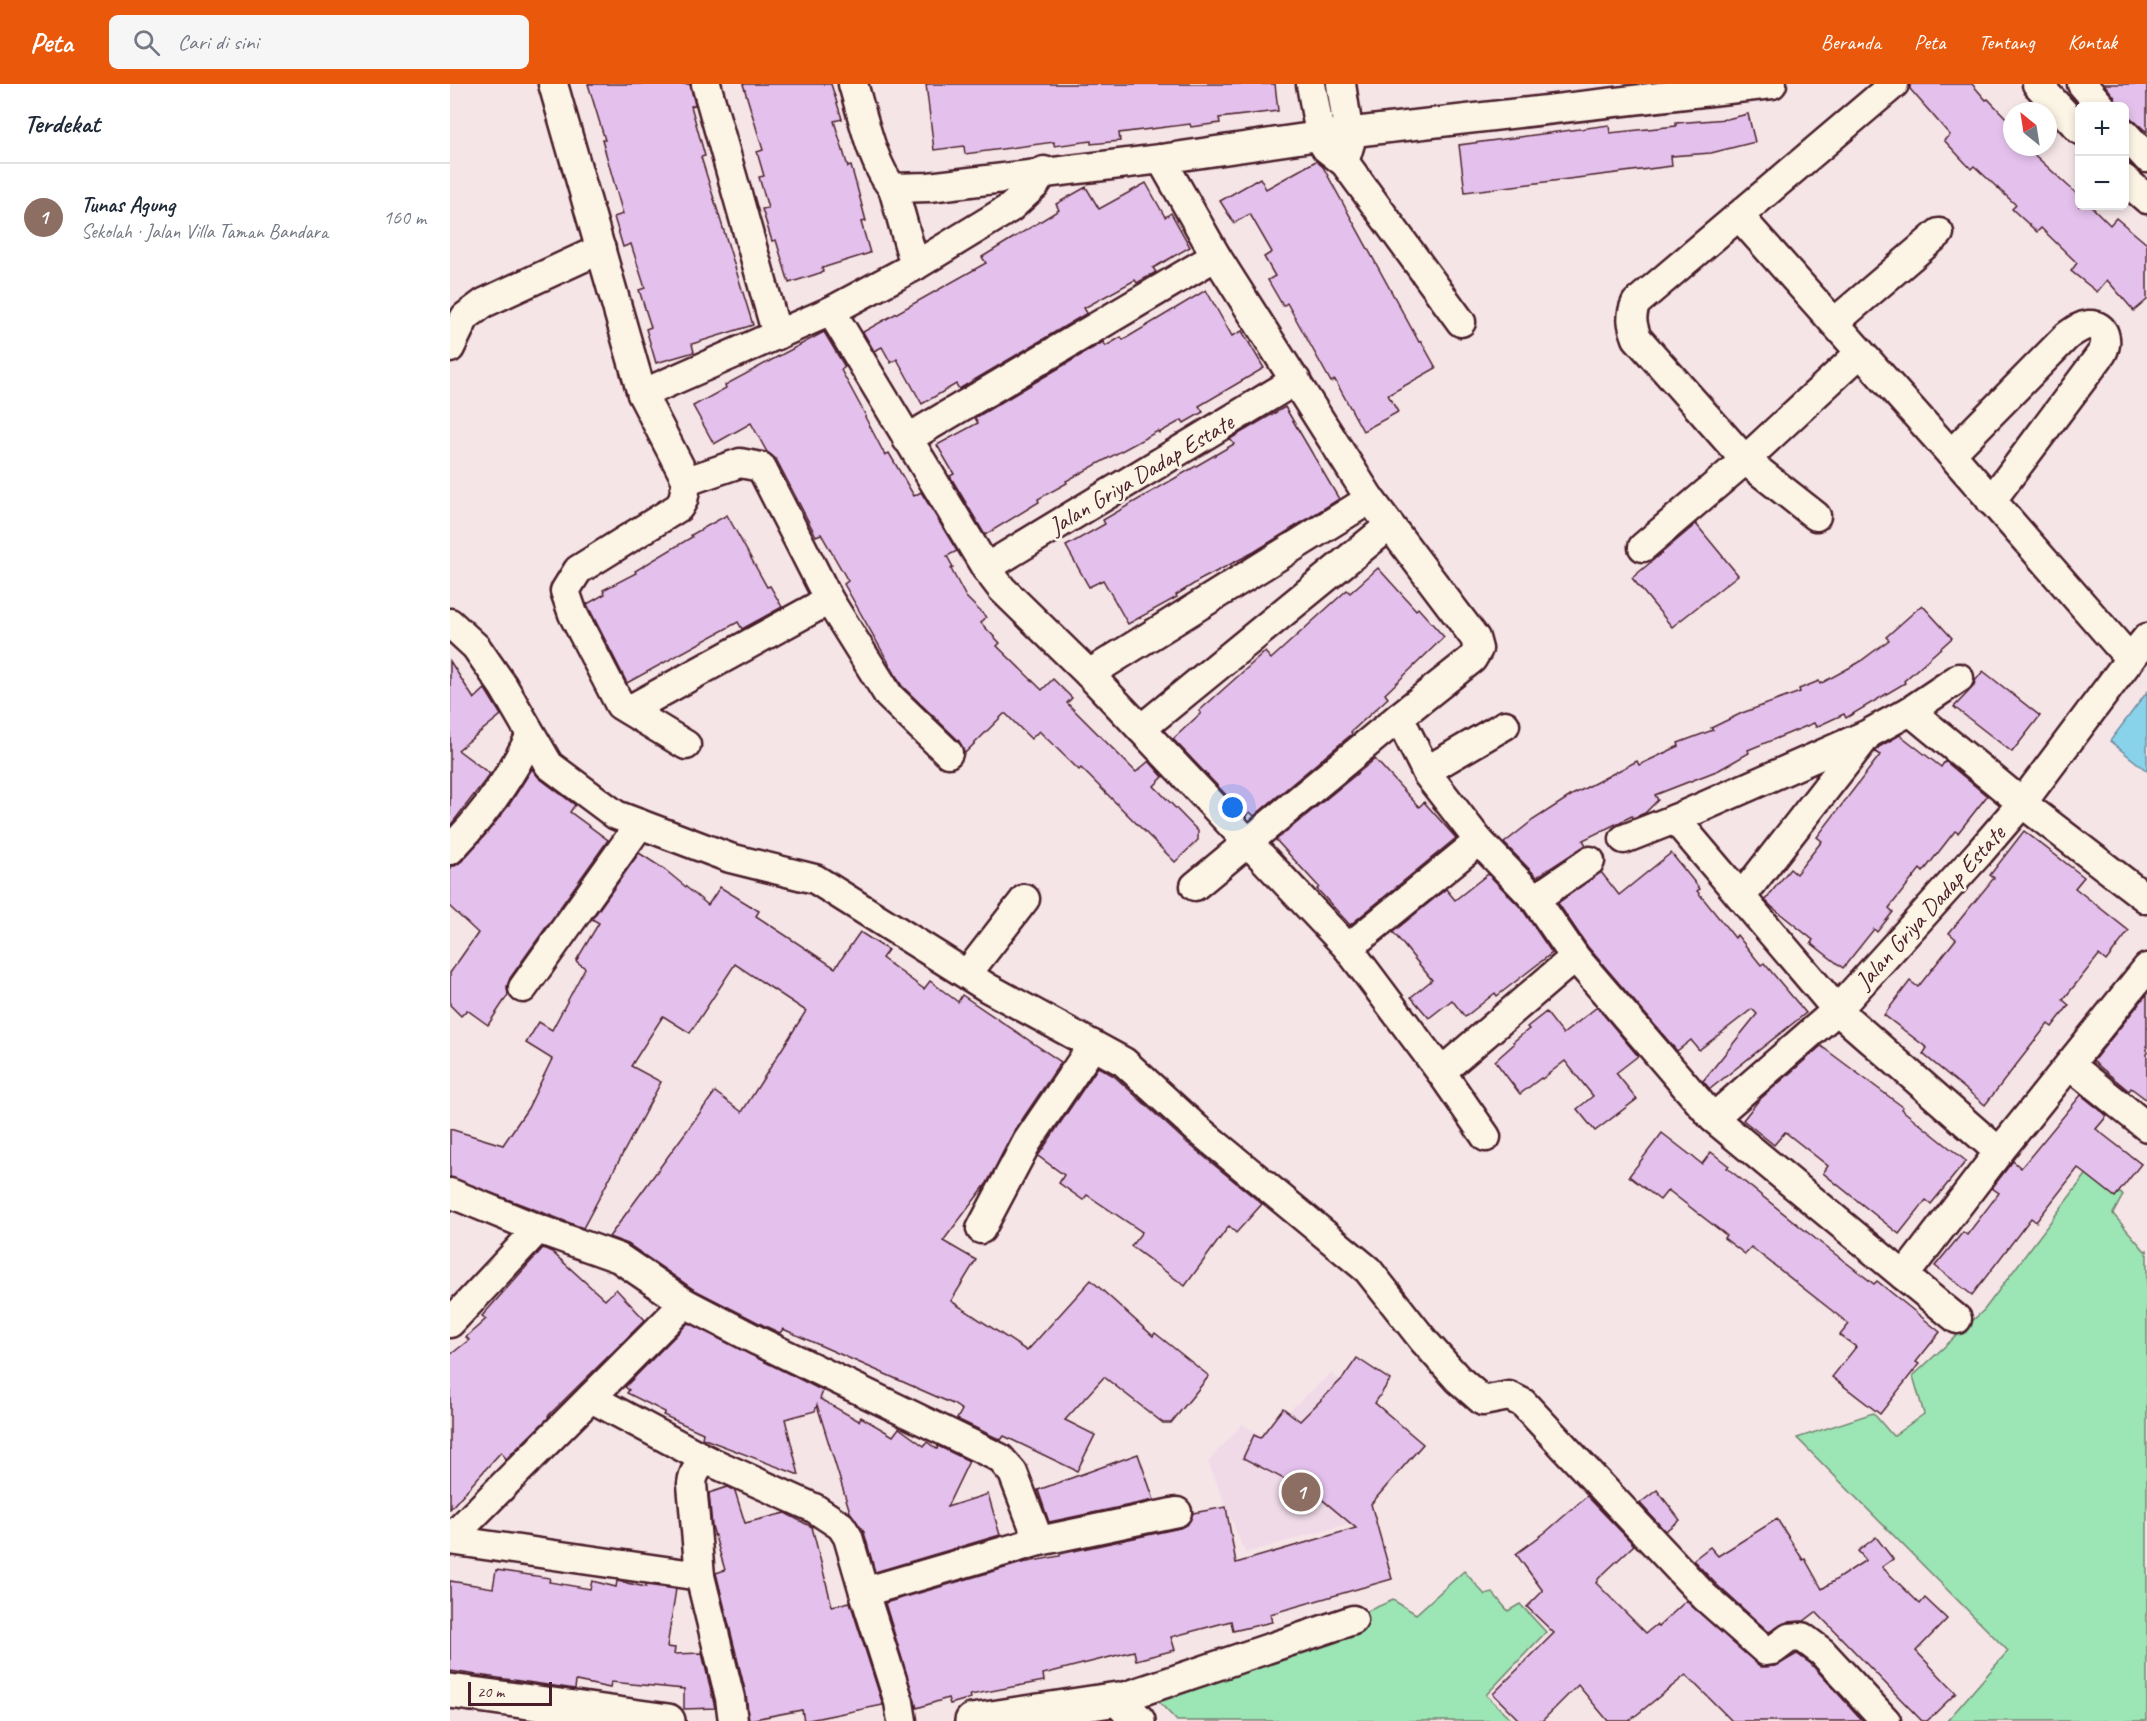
<!DOCTYPE html>
<html lang="id">
<head>
<meta charset="utf-8">
<style>
  :root { --surface:#fff; --page:#f6f6f7; --text:#1f2937; --muted:#747a83; --line:#e0e1e3; --accent:#ea580c }
  body { margin:0; font-family:Caveat,sans-serif; background:var(--page); color:var(--text) }
  .controls { position:absolute; right:18px; top:18px; display:grid; overflow:hidden; border-radius:9px; box-shadow:0 3px 9px #0003 }
  .controls button { width:54px; height:54px; display:grid; place-items:center; padding:0; border:0; border-bottom:2px solid var(--line); background:var(--surface); color:var(--text); font:30px sans-serif }
  .compass { position:absolute; left:1553px; top:18px; width:54px; height:54px; border-radius:50%; background:var(--surface); box-shadow:0 3px 9px #0003; rotate:330deg }
  .scale { position:absolute; left:18px; bottom:15px; width:84px; box-sizing:border-box; padding-left:6px; border:3px solid #4a1f2b; border-top:0; font-size:16px; line-height:21px; white-space:nowrap; color:#4a1f2b; -webkit-text-stroke:4px #fcf5e5; paint-order:stroke }
  .you { position:absolute; left:783px; top:724px; width:21px; height:21px; margin:-15px; border:4px solid #fff; border-radius:50%; background:#1a73e8; box-shadow:0 0 0 9px #1a73e833 }
  .badge { display:grid; place-items:center; width:39px; height:39px; border-radius:50%; background:var(--accent); color:#fff; font-size:20px; font-weight:700 }
  .pin { position:absolute; translate:-50% -50%; border:3px solid #fff; box-shadow:0 2px 6px #0006 }
  .list { margin:0; padding:0; list-style:none }
  h2 { display:flex; justify-content:space-between; align-items:center; height:78px; margin:0; padding:0 24px; font-size:26px }
  h2 small { font-size:20px; font-weight:400; color:var(--muted) }
  .list li { display:grid; grid-template-columns:39px 1fr auto; gap:18px; align-items:center; box-sizing:border-box; height:108px; padding:0 24px; border-top:2px solid var(--line) }
  .list b { display:block; font-size:22px; white-space:nowrap }
  .list p { margin:0; font-size:20px; white-space:nowrap; color:var(--muted) }
  .list em { font-size:20px; font-style:normal; color:var(--muted) }
  .icon { flex:none; width:33px; height:33px; fill:none; stroke:currentColor; stroke-width:2; stroke-linecap:round; stroke-linejoin:round }
  .map { position:relative; flex:none; width:1697px; height:1637px; overflow:hidden }
  header { display:flex; align-items:center; gap:36px; box-sizing:border-box; height:84px; padding:0 30px; background:var(--accent); color:#fff }
  header strong { font-size:28px }
  nav { display:flex; gap:33px; margin-inline-start:auto; font-size:21px }
  .search { width:420px; height:54px; background:var(--page); display:flex; align-items:center; gap:15px; box-sizing:border-box; padding:0 21px; border-radius:9px; color:var(--muted); font-size:22px }
  main { display:flex }
  aside { flex:1; background:var(--surface) }
  .map>svg:first-child { display:block }
  .built { fill:#f0dae8 }
  .green { fill:#9ce5b4; stroke:#738270; stroke-width:1.5 }
  .water { fill:#89d3ea; stroke:#708b9e; stroke-width:1.5 }
  .building { fill:#e4c1ec; stroke:#4a1f2b; stroke-width:1.5 }
  .lines { fill:none; stroke-linecap:round; stroke-linejoin:round }
  .street-casing { stroke:#4a1f2b; stroke-width:33 }
  .secondary-casing { stroke:#4a1f2b; stroke-width:38 }
  .street { stroke:#fcf5e5; stroke-width:28 }
  .secondary { stroke:#fcf5e5; stroke-width:33 }
  .labels { text-anchor:middle; dominant-baseline:central; stroke-width:5; stroke-linejoin:round; paint-order:stroke }
  .street-label { font-size:24px; fill:#4a1f2b; stroke:#fcf5e5 }
</style>
</head>
<body>
<header>
<strong>Peta</strong>
<div class="search"><svg class="icon" aria-label="search" viewBox="0 0 24 24"><circle cx="10" cy="10" r="6"/><path d="M15 15l6 6"/></svg>Cari di sini</div>
<nav><a>Beranda</a><a>Peta</a><a>Tentang</a><a>Kontak</a></nav>
</header>
<main>
<aside>
<h2>Terdekat<small></small></h2>
<ul class="list">
<li><span class="badge" style="background:#8d6e63">1</span><div><b>Tunas Agung</b><p>Sekolah · Jalan Villa Taman Bandara</p></div><em>160 m</em></li>
</ul>
</aside>
<div class="map">
<svg width="1697" height="1637" viewBox="0 0 1697 1637">
  <rect width="100%" height="100%" fill="#f5e5e7"/>
  <filter id="ink" filterUnits="userSpaceOnUse"><feTurbulence type="fractalNoise" baseFrequency=".0167" numOctaves="2"/><feDisplacementMap in="SourceGraphic" scale="12" xChannelSelector="R" yChannelSelector="G"/><feConvolveMatrix kernelMatrix="1 2 1 2 8 2 1 2 1" color-interpolation-filters="sRGB"/></filter>
  <g filter="url(#ink)">
    <path class="built" d="M881,1289L974,1360L905,1438L795,1469L758,1378L792,1340L812,1351Z"/>
    <g class="green">
      <path d="M1638,1088L1673,1111L1663,1130L1695,1167L1697,1166V1637H1497L1558,1567L1347,1354L1423,1329L1443,1352L1474,1330L1463,1292L1534,1226Z"/>
      <path d="M1014,1487L1035,1511L1043,1509L1058,1527L1070,1520L1096,1548L1036,1611L1063,1637H727L708,1617L943,1516L966,1530Z"/>
    </g>
    <path class="water" d="M1697,608V687L1660,657Z"/>
    <g class="building">
      <path d="M138,0H240L245,21L241,22L255,72L251,73L303,241L242,260L244,268L206,279L196,245L201,243L189,206L195,204L181,160L173,163L164,133L173,130L152,56H155Z"/>
      <path d="M293,0H381L392,35L384,37L398,83L401,82L407,103L416,137L411,138L420,169L372,184L373,188L339,199L326,156L322,157L312,125L318,124L309,93L314,92L307,68L313,66Z"/>
      <path d="M476,0H825L828,27L769,34L770,39L741,43L740,40L669,49L670,57L641,60V57L604,62V58L515,70L514,62L484,66Z"/>
      <path d="M1460,0H1522L1536,16L1538,15L1562,40V63H1576L1629,112V122H1641L1660,141L1666,134L1697,160V216L1684,227L1657,196L1647,208L1621,187L1627,179L1591,144L1587,148L1562,125L1566,121L1524,82L1521,85L1494,56L1500,51L1460,5Z"/>
      <path d="M1654,0H1697V48L1674,28V22H1667L1664,12Z"/>
      <path d="M1298,30L1305,58L1261,69L1221,72L1222,82L1015,108L1009,61L1159,41L1160,49L1226,42V39L1277,35Z"/>
      <path d="M866,77L873,83L969,258L971,257L986,284L938,311L948,328L913,347L885,296L881,298L837,219L833,222L818,196L825,192L814,173L822,168L800,130L784,139L770,117L810,94L816,105Z"/>
      <path d="M696,99L715,133L721,129L740,163L703,184L706,188L687,199L685,196L634,224L637,229L509,305L506,300L472,320L447,275L441,279L432,263L424,267L413,248L536,179L532,173L609,126L606,120L636,103L649,125Z"/>
      <path d="M756,206L782,252L792,247L814,284L749,322L753,328L734,339L732,336L709,349L708,347L616,397L617,399L588,415L589,418L535,451L500,392L504,390L487,361L528,339L525,334L653,258L656,262L671,253L673,256Z"/>
      <path d="M374,248L395,283L391,286L416,332L415,333L435,371L439,369L464,412L471,408L507,467L497,472L503,483L501,485L516,513L536,533L531,539L550,559L547,562L592,606L603,595L622,614L617,619L686,688L699,677L713,693L704,702L748,747V756L725,778L631,684L629,686L589,647L581,655L556,630H554L515,669L509,657L452,602L394,500L398,497L371,450L366,452L326,375L317,368L301,339L264,360L243,322L276,304L275,301Z"/>
      <path d="M835,323L889,415L804,468L750,496L726,511L727,513L678,540L653,496L639,503L616,462L655,440L653,436L784,360L780,355Z"/>
      <path d="M277,431L317,503L320,502L332,523L292,545L288,538L177,599L137,520L155,510L153,506L186,489L185,487L242,453L241,451Z"/>
      <path d="M1246,440L1288,491L1222,543L1182,494Z"/>
      <path d="M928,484L966,526L968,524L994,553L935,610L938,614L901,648L902,650L804,732L800,728L796,732L723,655L751,629L749,627L815,568L821,575L897,506L900,509Z"/>
      <path d="M1472,521L1502,554L1454,597L1455,599L1396,634L1394,630L1366,643L1364,639L1298,666L1299,669L1269,686L1205,711L1208,716L1195,729L1183,734L1182,732L1133,756L1136,761L1087,793L1054,759L1083,736L1122,711L1187,677L1189,681L1229,662L1228,659L1263,646L1261,644L1292,629L1350,608L1349,605L1369,597L1370,600L1408,579L1439,556L1436,553Z"/>
      <path d="M0,577L24,615L35,605L51,631L8,666L40,690L0,742Z"/>
      <path d="M1533,587L1590,632L1562,668L1504,623L1524,602L1525,597Z"/>
      <path d="M1450,651L1491,683L1495,677L1537,712L1508,749L1505,747L1473,788L1470,785L1439,824L1443,828L1427,848L1424,845L1393,884L1361,859L1363,856L1322,823L1315,816L1340,785L1346,790L1372,757L1367,753L1430,671L1425,668L1429,663Z"/>
      <path d="M925,675L969,723L974,718L1006,754L900,841L867,805L869,803L826,756Z"/>
      <path d="M82,685L89,694L125,721L120,728L158,756L60,894L57,903L58,911L38,941L17,926L11,932L0,921V889L28,849L0,823V782H5L12,777L36,750L59,721Z"/>
      <path d="M1574,747L1634,793L1625,804L1679,847L1656,877L1649,871L1613,916L1619,921L1602,943L1598,940L1535,1021L1473,970L1477,964L1434,931L1460,897L1468,903L1506,855L1499,849L1544,794L1540,791Z"/>
      <path d="M189,769L214,785L258,821L270,803L309,827L306,832L385,884L410,848L438,866L432,874L474,905L480,897L508,918L512,911L611,978L563,1049L537,1099L493,1157L526,1176L501,1217L577,1267L641,1196L703,1252L705,1249L759,1292L721,1339H713L654,1293L615,1336L645,1351L627,1387L554,1352L551,1356L507,1335L512,1326L503,1320L333,1245L330,1249L315,1242L243,1205L178,1160L159,1153L265,1008L292,1028L356,927L285,880L240,949L213,932L181,982L211,998L133,1144L0,1093V1045L53,1061L78,1024L102,975L76,959L89,938L102,946L135,884L126,877L149,839L142,835Z"/>
      <path d="M1221,769L1250,805L1247,807L1285,854L1287,851L1311,881L1314,879L1356,929L1260,1005L1253,997L1307,930L1302,925L1249,966L1241,956L1227,967L1138,863L1108,819L1151,788L1169,811Z"/>
      <path d="M1038,790L1072,825L1102,869L1047,912L1045,909L1015,933L1002,916L979,934L961,913L982,896L943,848L996,805L1005,816Z"/>
      <path d="M1697,910V1016L1681,1004L1679,1007L1643,977Z"/>
      <path d="M1147,923L1188,972L1166,989L1187,1015L1145,1047L1127,1025L1143,1012L1115,977L1092,995L1091,994L1070,1010L1045,977L1064,960L1063,958L1079,945L1077,943L1096,928L1113,950Z"/>
      <path d="M1371,962L1453,1023L1451,1025L1516,1077L1481,1120L1476,1116L1449,1150L1373,1089L1378,1082L1335,1048L1324,1061L1293,1036L1308,1017Z"/>
      <path d="M648,983L664,992L735,1057L812,1120L786,1149L779,1142L735,1202L681,1162L692,1148L637,1111L633,1116L609,1099L614,1091L588,1072Z"/>
      <path d="M1631,1011L1657,1032L1646,1045L1691,1080L1665,1113L1628,1084L1586,1138L1581,1134L1522,1211L1485,1182L1513,1148L1517,1151L1549,1109L1542,1104L1563,1077L1571,1084Z"/>
      <path d="M1212,1049L1252,1080L1261,1068L1279,1082L1277,1084L1372,1160L1424,1200L1427,1197L1490,1248L1466,1278L1469,1280L1430,1330L1382,1293L1406,1263L1390,1251L1399,1240L1301,1163L1295,1170L1274,1154L1276,1151L1218,1106L1210,1116L1179,1092Z"/>
      <path d="M93,1164L102,1168L155,1216L166,1205L195,1236L98,1332L99,1333L56,1375L51,1368L0,1425V1271L19,1256L16,1253L36,1235L32,1232Z"/>
      <path d="M238,1239L373,1307L370,1315L409,1337L411,1333L443,1352L449,1344L474,1362L477,1358L487,1365L488,1362L519,1377L497,1423L538,1410L550,1451L425,1488L414,1448L400,1428L367,1321L365,1327L335,1335L349,1391L252,1354L253,1349L213,1331L215,1328L177,1309L179,1306L175,1303Z"/>
      <path d="M907,1274L940,1296L925,1319L973,1360L921,1420L942,1495L820,1530L822,1538L783,1547L781,1537L721,1553L725,1566L686,1576L684,1567L593,1590L594,1597L520,1611L521,1614L500,1620L498,1614L467,1624L435,1519L572,1479L610,1472V1470L730,1444L738,1440L743,1429L776,1423L786,1479L906,1444L869,1413L793,1374L804,1351L810,1354L833,1324L850,1337L893,1294Z"/>
      <path d="M688,1370L704,1416L599,1438L588,1406Z"/>
      <path d="M277,1403L285,1407L295,1439L335,1429L362,1443L382,1522L400,1518L433,1621L354,1637L352,1626L299,1636L296,1610L266,1489L275,1486L262,1442L259,1409Z"/>
      <path d="M1207,1406L1230,1436L1215,1447L1190,1419Z"/>
      <path d="M1137,1412L1184,1461L1149,1494L1146,1499L1196,1549L1206,1541L1208,1543L1236,1517L1311,1583L1326,1582L1347,1570L1361,1580L1413,1637H1282L1236,1591L1179,1637H1158L1128,1601L1092,1637H1070L1043,1610L1104,1549L1077,1523L1093,1507L1066,1470L1097,1447Z"/>
      <path d="M1327,1435L1353,1476L1355,1475L1372,1505L1416,1476L1408,1467L1426,1453L1443,1475L1432,1483L1470,1520L1475,1514L1497,1535L1466,1567L1506,1609L1477,1637H1472L1366,1528L1354,1537L1337,1538L1319,1548L1267,1501L1243,1476L1260,1463L1268,1472Z"/>
      <path d="M46,1486L100,1494L99,1498L140,1505L142,1497L166,1503L167,1497L196,1503V1501L226,1505L217,1563L225,1564L224,1570L252,1569L265,1624L234,1625V1605L161,1598L160,1604L126,1597L125,1605L0,1587V1497L43,1504Z"/>
    </g>
    <g class="lines">
      <defs>
        <g id="street">
          <path d="M103,0L192,310L237,397L290,379L311,383L379,516L439,612L498,669"/>
          <path d="M256,0L327,251"/>
          <path d="M403,0C412,29 423,83 443,104L479,103L711,75L869,52L1322,0"/>
          <path d="M861,0L871,56L876,64L895,79L1011,238"/>
          <path d="M891,0L900,59L897,69"/>
          <path d="M1587,0L1630,46"/>
          <path d="M1632,0L1651,22"/>
          <path d="M1674,49L1697,74"/>
          <path d="M711,75L766,172L920,415L1025,554L1028,565L1022,575L949,633L978,691L1029,757L1085,815L1125,873L1263,1034L1387,926L1530,768L1572,719L1680,575"/>
          <path d="M1674,95L1697,115"/>
          <path d="M443,104L465,182"/>
          <path d="M1289,132L1501,370L1680,575L1697,554"/>
          <path d="M381,227L536,484L552,505L639,590L898,864L991,988L1036,1053"/>
          <path d="M1385,238L1489,149"/>
          <path d="M0,264L15,233L34,219L151,165"/>
          <path d="M192,310L381,227L465,182L560,124L585,101L594,87"/>
          <path d="M457,355L766,172"/>
          <path d="M1501,370L1617,252C1624,247 1630,242 1639,241C1656,240 1658,258 1652,269L1541,417"/>
          <path d="M1366,432L1295,376L1187,254C1182,241 1180,232 1186,219L1444,0"/>
          <path d="M1193,463L1295,376L1410,269"/>
          <path d="M536,484L846,296"/>
          <path d="M0,539L26,563L53,602L99,681L166,731L280,774L365,795L538,904L674,978L746,1044L918,1186L974,1257L1008,1295L1033,1317L1059,1312L1073,1319L1255,1513L1316,1567L1323,1566L1339,1554L1352,1553L1372,1568L1436,1637"/>
          <path d="M639,590L920,415"/>
          <path d="M179,626L379,516"/>
          <path d="M1460,627L1509,594"/>
          <path d="M691,645L939,442"/>
          <path d="M236,661L170,621L123,530L115,507L128,486L229,423L233,416L237,397"/>
          <path d="M976,687L1055,641"/>
          <path d="M1225,735L1387,926L1549,1068"/>
          <path d="M1174,755L1225,735L1418,650L1460,627L1572,719L1697,815"/>
          <path d="M0,766C33,732 61,693 81,651"/>
          <path d="M745,802L949,633"/>
          <path d="M1292,812L1416,653"/>
          <path d="M1085,815L1140,777"/>
          <path d="M898,864L1029,757"/>
          <path d="M517,890L575,815"/>
          <path d="M73,904L190,740"/>
          <path d="M1620,981L1697,1043"/>
          <path d="M991,988L1125,873"/>
          <path d="M1263,1034L1454,1192L1549,1068L1697,884"/>
          <path d="M0,1109L88,1145L169,1174L235,1219L308,1257L550,1374L563,1389L589,1457L414,1508L398,1453L391,1442L364,1424L257,1376C248,1383 243,1388 242,1400L250,1492L0,1456"/>
          <path d="M531,1145L577,1058L643,961"/>
          <path d="M1454,1192L1507,1235"/>
          <path d="M0,1239L88,1145"/>
          <path d="M141,1314L257,1376"/>
          <path d="M0,1455L235,1219"/>
          <path d="M589,1457L727,1428"/>
          <path d="M250,1492L280,1614L283,1637"/>
          <path d="M414,1508L449,1618L452,1637"/>
          <path d="M668,1615L903,1536"/>
        </g>
        <g id="secondary">
          <path d="M0,1607L218,1637"/>
          <path d="M522,1637L668,1615L688,1637"/>
        </g>
      </defs>
      <use href="#street" class="street-casing"/>
      <use href="#secondary" class="secondary-casing"/>
      <use href="#street" class="street"/>
      <use href="#secondary" class="secondary"/>
    </g>
  </g>
  <g class="labels">
    <g class="street-label">
      <text transform="translate(691 390) rotate(-31)">Jalan Griya Dadap Estate</text>
      <text transform="translate(1480 823) rotate(-48)">Jalan Griya Dadap Estate</text>
    </g>
  </g>
</svg>
<div class="controls">
<button>+</button>
<button>−</button>
</div>
<svg class="compass" viewBox="-18 -18 36 36"><path d="M0-13l5 13h-10z" fill="#e53935"/><path d="M0 13l5-13h-10z" fill="#747a83"/></svg>
<div class="scale">20 m</div>
<div class="you"></div>
<div class="pin badge" style="left:851px;top:1408px;background:#8d6e63">1</div>
</div>
</main>
</body>
</html>
